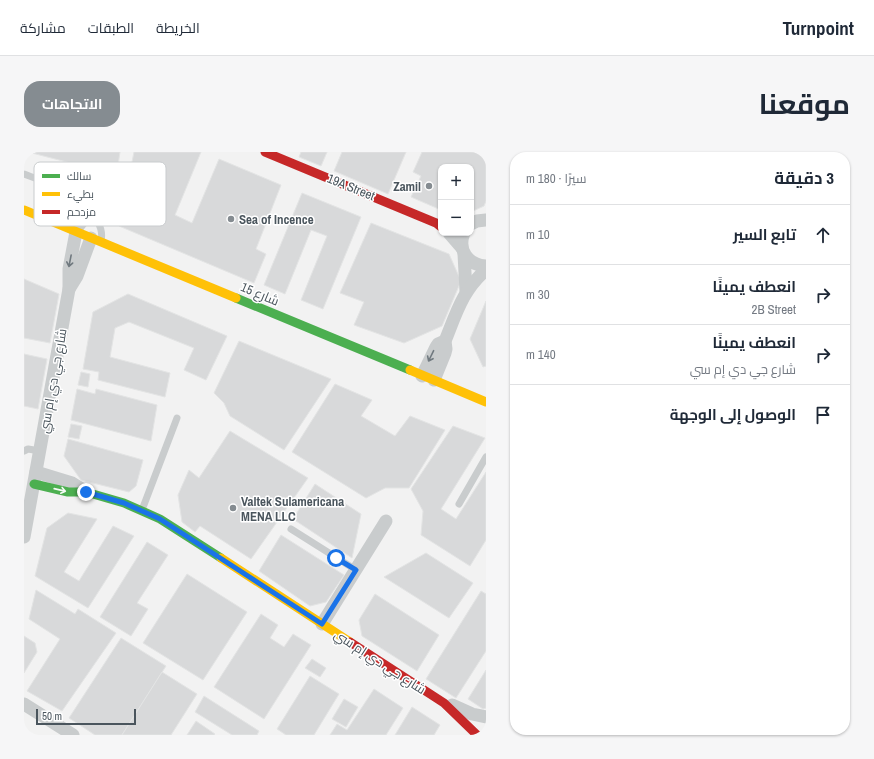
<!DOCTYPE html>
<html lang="ar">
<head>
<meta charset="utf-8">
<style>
  :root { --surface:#fff; --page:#f6f6f7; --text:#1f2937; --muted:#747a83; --line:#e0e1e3; --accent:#858c91 }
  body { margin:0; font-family:"Archivo Narrow",Cairo,sans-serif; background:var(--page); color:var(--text); direction:rtl }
  .controls { position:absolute; right:12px; top:12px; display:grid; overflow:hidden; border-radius:8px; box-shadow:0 1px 3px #0004 }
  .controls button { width:36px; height:36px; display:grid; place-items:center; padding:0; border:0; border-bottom:1px solid var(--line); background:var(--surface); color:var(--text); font:20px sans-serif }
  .scale { position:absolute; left:12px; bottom:10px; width:100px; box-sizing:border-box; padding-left:4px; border:2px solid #4a555d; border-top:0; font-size:11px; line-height:14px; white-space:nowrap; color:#4a555d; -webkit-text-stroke:3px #fff; paint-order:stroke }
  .stop { position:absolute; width:12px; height:12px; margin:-9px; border:3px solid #1a73e8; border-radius:50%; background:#fff }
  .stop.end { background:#1a73e8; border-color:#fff; box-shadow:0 1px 4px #0008 }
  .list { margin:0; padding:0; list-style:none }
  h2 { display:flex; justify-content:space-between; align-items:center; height:52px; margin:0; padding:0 16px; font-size:17px }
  h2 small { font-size:13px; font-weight:400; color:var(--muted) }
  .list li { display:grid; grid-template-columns:26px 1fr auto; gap:12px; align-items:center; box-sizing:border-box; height:60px; padding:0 16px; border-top:1px solid var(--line) }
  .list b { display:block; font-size:15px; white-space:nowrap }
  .list p { margin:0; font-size:13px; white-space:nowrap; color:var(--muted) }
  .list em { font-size:13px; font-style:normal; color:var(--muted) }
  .icon { flex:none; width:22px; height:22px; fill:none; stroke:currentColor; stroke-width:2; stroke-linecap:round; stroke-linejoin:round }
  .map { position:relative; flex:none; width:462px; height:583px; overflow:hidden; direction:ltr; border-radius:16px }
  header { display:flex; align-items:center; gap:24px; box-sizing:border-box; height:56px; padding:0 20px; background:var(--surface); border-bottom:1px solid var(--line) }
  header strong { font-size:19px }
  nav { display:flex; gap:22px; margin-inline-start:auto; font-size:14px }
  .intro { display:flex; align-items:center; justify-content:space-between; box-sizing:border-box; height:96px; padding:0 24px }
  h1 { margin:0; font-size:28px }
  .button { padding:10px 18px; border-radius:16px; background:var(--accent); color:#fff; font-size:14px; font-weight:700 }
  main { display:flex; gap:24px; padding:0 24px }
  aside { flex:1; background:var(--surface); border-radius:16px; box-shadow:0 1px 3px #0004 }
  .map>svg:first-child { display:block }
  .building { fill:#d8d9da; stroke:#e3e4e4 }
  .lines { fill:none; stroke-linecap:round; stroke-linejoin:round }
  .lane { stroke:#c9cccd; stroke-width:7 }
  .street { stroke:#c9cccd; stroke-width:13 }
  .fast { stroke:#4caf50; stroke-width:9 }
  .slow { stroke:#ffc107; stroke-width:9 }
  .jam { stroke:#c62828; stroke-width:9 }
  .oneway { stroke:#70797f }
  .oneway2 { stroke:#f6fbf6 }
  .route { stroke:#1a73e8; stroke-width:5 }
  .poi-dot { fill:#858c91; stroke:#fff; stroke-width:1.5 }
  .labels { text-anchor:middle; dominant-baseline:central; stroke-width:3; stroke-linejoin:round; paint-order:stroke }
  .poi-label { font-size:13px; font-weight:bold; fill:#4a555d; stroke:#fff; text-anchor:start }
  .street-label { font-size:13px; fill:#4a555d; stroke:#fff }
  .key { fill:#fff; stroke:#c9ccce; stroke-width:1 }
  .key-label { font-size:11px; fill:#4a555d }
</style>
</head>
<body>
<header>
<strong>Turnpoint</strong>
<nav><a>الخريطة</a><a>الطبقات</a><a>مشاركة</a></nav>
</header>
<div class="intro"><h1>موقعنا</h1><a class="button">الاتجاهات</a></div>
<main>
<aside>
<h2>3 دقيقة<small>سيرًا · 180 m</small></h2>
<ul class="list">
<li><svg class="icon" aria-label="ahead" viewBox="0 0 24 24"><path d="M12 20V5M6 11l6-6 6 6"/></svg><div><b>تابع السير</b></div><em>10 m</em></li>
<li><svg class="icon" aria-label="right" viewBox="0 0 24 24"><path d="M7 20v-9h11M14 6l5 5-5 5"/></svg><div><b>انعطف يمينًا</b><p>2B Street</p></div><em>30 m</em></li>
<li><svg class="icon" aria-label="right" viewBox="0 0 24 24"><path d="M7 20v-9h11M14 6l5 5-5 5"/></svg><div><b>انعطف يمينًا</b><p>شارع جي دي إم سي</p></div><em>140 m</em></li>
<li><svg class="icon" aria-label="arrive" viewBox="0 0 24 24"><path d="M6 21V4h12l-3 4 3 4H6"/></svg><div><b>الوصول إلى الوجهة</b></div></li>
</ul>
</aside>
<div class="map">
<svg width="462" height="583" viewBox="0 0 462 583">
  <rect width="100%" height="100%" fill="#f2f2f2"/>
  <g class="building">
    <path d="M4,0H96L90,41L61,30L62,15Z"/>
    <path d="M110,0H177L151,63L168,71L195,7L257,33L232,97L242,102L230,131L95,74Z"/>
    <path d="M277,0H303L297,14L275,5Z"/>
    <path d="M318,0H382L364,42L310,19Z"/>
    <path d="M398,0H462V49L460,54L447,60V15H417V58L387,45L397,24L389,20Z"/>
    <path d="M278,41L337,65L299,157L277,148L303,84L287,78L261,142L240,133Z"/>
    <path d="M347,71L425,102L437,129L418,174L380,191L330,173L340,150L316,141Z"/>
    <path d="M0,127L35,142L26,191L0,186Z"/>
    <path d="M104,142L203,184L182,228L160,218L170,196L105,170L91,176L86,205L146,221L141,245L74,228L75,220L59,217L69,160Z"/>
    <path d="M462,149V214L459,215L446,187Z"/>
    <path d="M215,189L307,227L260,298L206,264L200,251L190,241Z"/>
    <path d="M0,202L23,207L14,257L0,254Z"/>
    <path d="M57,220L66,222L64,235L54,233Z"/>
    <path d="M311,232L348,248L337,264L371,284L386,264L421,278L385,336H361L342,346L268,300Z"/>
    <path d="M53,237L71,242L72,237L133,253L127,289L47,268Z"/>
    <path d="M47,272L58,274L55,287L44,285Z"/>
    <path d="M429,274L461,286L417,357L432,367L462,320V388L446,414L397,383L399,359L387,337Z"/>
    <path d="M206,279L284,326L227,407L176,374L171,380L158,370L154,343L165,318L175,326Z"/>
    <path d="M44,287L119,308L112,334L105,340L57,328L40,304Z"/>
    <path d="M291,332L337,362L328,406L269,367Z"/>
    <path d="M44,361L73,367L40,420L55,429L89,374L110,384L64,456L11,424L23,376Z"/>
    <path d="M257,383L320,423L302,450L286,454L235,419Z"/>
    <path d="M123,390L144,403L113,451L124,457L107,484L76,465Z"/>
    <path d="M402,401L449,431L425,466L360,425Z"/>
    <path d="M163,422L223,460L179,528L119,491Z"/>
    <path d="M12,438L51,462L54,457L92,481L38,559L3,539L36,487L5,467Z"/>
    <path d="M457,439L462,442V499L432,546L402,527Z"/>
    <path d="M351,442L415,483L393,519L338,484L335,468Z"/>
    <path d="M237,462L254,473L246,486L260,495L269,482L287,493L240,567L190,535Z"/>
    <path d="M0,484L11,491L13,500L0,521Z"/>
    <path d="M97,486L142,514L98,583H71L45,566Z"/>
    <path d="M288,507L302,516L296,525L281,516Z"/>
    <path d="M462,518V556L459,557L444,547Z"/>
    <path d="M138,520L173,542L147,583H98Z"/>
    <path d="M286,524L315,542L290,583H262L253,577Z"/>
    <path d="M350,537L379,556L362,583H306L313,572L323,578Z"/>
    <path d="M180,544L235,579L233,583H208L171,560Z"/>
    <path d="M320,547L334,555L322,575L308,567Z"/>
    <path d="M388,555L416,573L410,583H371Z"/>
    <path d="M172,569L191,582L190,583H163Z"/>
    <path d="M0,578L8,583H0Z"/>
  </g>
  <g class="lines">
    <g class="lane">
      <path d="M0,22C17,29 46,37 59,48C65,53 68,59 72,66C76,74 79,80 77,89"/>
      <path d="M54,79L69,60"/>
      <path d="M0,299L4,297L16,299"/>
      <path d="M435,352L462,305"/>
      <path d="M118,358L153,266"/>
      <path d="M267,377L332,418"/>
    </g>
    <g class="street">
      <path d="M447,72L453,69L462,68"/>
      <path d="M425,81L438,96"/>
      <path d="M440,81C433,98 444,113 462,114"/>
      <path d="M440,102L442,139"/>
      <path d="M45,137L53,124L67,86"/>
      <path d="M398,224L412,195L414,192L421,189"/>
      <path d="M410,228L421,201L422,197L421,189C432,162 439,137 462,118"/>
      <path d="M12,320L48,331L61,339"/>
      <path d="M0,385L45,137V117L52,80"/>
      <path d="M298,472L362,369"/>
      <path d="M0,552L49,583"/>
      <path d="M428,553L448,562L462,565"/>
    </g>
    <g class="fast">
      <path d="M212,146L386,218"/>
      <path d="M10,332L44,340H62L100,351L136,367L197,406"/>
    </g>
    <g class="slow">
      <path d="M0,58L212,146"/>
      <path d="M386,218L462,250"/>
      <path d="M197,406L326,490"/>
    </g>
    <g class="jam">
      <path d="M241,0L412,71L417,75"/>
      <path d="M326,490L420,551L453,583"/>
    </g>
  </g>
  <defs><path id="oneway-shaft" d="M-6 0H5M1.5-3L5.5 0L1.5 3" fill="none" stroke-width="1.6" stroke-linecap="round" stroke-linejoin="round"/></defs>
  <g class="oneway">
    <use href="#oneway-shaft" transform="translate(46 109) rotate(101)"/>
    <use href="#oneway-shaft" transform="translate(407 204) rotate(116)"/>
  </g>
  <use class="oneway2" href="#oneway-shaft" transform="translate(36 338) rotate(13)"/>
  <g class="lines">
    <path class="route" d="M62,340L100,351L136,367L298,472L332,418L312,406"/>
  </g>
  <g class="poi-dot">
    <circle cx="405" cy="34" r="4"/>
    <circle cx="207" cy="67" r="4"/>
    <circle cx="209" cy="356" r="4"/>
  </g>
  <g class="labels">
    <g class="poi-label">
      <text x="397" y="34" text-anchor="end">Zamil</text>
      <text x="215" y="67">Sea of Incence</text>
      <text x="217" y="349">Valtek Sulamericana<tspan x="217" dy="15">MENA LLC</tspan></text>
    </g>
    <g class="street-label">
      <text transform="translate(327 35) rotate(22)">19A Street</text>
      <text transform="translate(236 142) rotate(23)">شارع 15</text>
      <text transform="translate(29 229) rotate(-80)">شارع جي دي إم سي</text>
      <text transform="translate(356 510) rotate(33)">شارع جي دي إم سي</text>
    </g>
  </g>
  <rect x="10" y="10" width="132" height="64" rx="6" class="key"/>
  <rect x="18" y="22" width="18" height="4" fill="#4caf50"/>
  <rect x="18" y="40" width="18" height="4" fill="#ffc107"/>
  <rect x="18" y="58" width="18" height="4" fill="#c62828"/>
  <g class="key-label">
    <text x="43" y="28">سالك</text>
    <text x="43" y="46">بطيء</text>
    <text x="43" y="64">مزدحم</text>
  </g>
</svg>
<div class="controls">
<button>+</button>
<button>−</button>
</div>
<div class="scale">50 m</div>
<div class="stop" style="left:312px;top:406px"></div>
<div class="stop end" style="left:62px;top:340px"></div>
</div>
</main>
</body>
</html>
